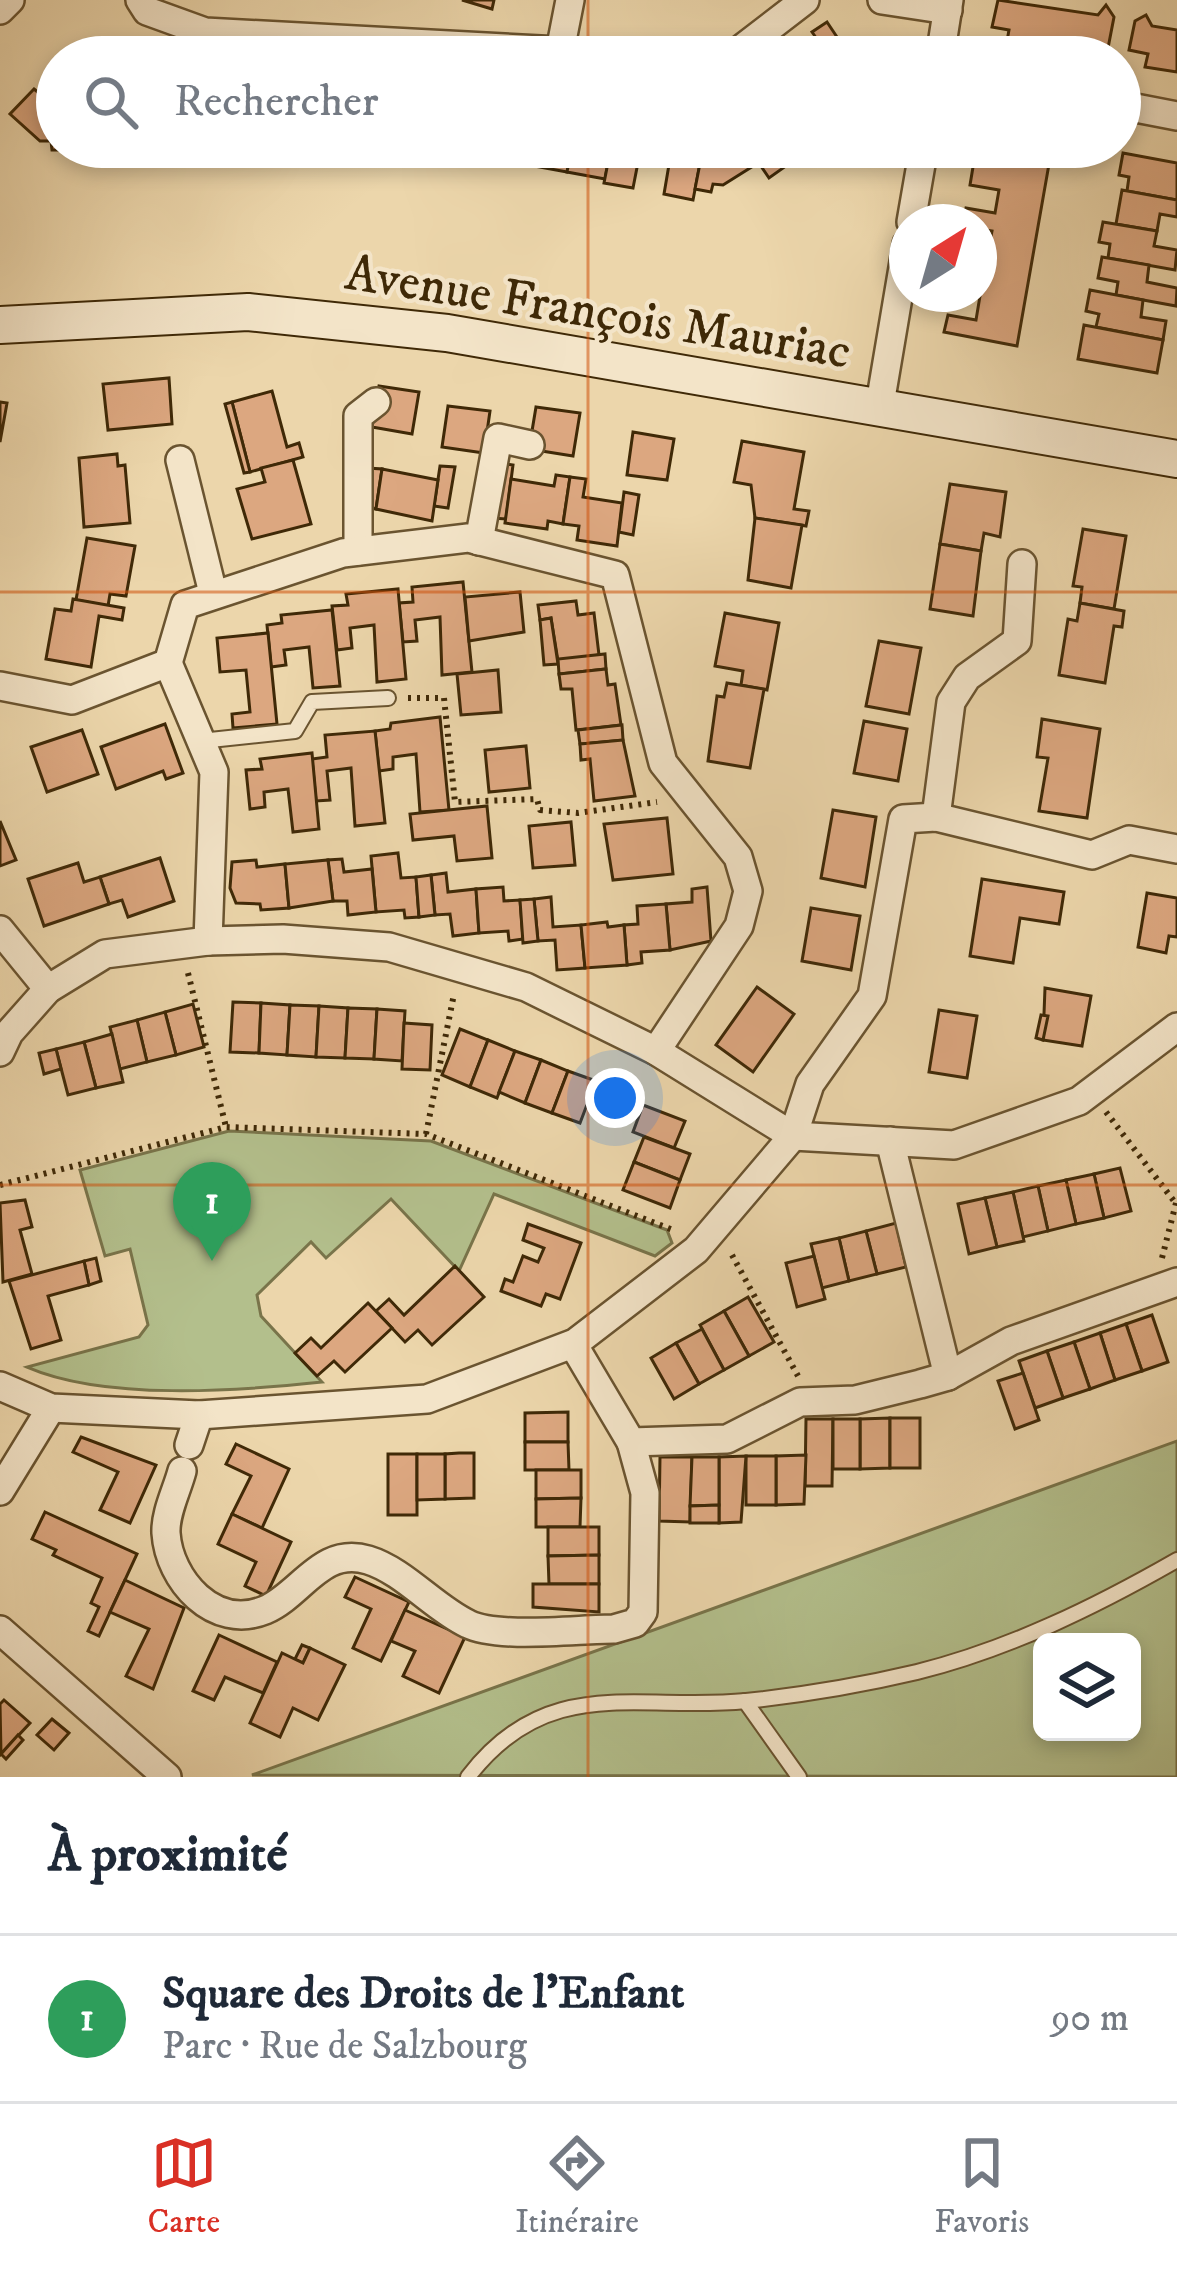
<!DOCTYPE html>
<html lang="fr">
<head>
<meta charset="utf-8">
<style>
  :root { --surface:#fff; --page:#f6f6f7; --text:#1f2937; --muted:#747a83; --line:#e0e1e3; --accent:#d93025 }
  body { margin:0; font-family:"IM FELL DW Pica",serif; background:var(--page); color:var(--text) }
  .controls { position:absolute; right:36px; bottom:36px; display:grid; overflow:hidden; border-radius:18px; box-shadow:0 6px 18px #0003 }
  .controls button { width:108px; height:108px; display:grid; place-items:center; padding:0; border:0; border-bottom:3px solid var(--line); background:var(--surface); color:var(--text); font:60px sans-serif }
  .compass { position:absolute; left:889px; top:204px; width:108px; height:108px; border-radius:50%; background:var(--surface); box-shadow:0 6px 18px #0003; rotate:37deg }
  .you { position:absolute; left:615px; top:1098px; width:42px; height:42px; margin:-30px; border:9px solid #fff; border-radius:50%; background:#1a73e8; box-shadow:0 0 0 18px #1a73e833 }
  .badge { display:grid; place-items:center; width:78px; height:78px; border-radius:50%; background:var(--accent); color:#fff; font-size:39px; font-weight:700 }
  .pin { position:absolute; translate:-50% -99px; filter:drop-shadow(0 3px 6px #0008) }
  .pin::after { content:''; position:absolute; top:63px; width:42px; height:36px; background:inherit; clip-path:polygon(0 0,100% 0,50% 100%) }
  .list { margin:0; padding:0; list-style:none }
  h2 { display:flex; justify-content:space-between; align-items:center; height:156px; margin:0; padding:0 48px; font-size:51px }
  h2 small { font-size:39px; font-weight:400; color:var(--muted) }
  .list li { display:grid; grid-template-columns:78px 1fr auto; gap:36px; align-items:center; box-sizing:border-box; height:168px; padding:0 48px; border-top:3px solid var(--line) }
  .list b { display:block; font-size:45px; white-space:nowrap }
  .list p { margin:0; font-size:39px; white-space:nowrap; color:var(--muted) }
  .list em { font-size:39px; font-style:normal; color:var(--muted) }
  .icon { flex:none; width:66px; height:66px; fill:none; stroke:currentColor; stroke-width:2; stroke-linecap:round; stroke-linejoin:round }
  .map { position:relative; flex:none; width:1177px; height:1777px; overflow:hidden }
  .search { position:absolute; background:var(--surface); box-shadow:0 6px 18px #0003; left:36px; right:36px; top:36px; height:132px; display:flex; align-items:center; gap:30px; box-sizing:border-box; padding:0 42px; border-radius:66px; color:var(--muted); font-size:45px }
  .sheet { height:324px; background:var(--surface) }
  nav { display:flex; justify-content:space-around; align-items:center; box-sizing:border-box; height:168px; border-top:3px solid var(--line); background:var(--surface); font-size:33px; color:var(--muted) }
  nav a { display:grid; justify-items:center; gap:6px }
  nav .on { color:var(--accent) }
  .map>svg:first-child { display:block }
  .green { fill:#b3bf8c; stroke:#79744a; stroke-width:3; fill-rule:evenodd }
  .building { fill:#dca780; stroke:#3f2907; stroke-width:3 }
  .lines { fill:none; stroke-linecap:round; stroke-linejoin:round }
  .lane-casing { stroke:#6a5430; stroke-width:18 }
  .street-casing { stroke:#6a5430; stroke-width:32 }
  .secondary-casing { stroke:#3f2907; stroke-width:40 }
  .path { stroke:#3f2907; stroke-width:6; stroke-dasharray:3 6; stroke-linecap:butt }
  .lane { stroke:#f3e4c8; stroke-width:14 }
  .street { stroke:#f3e4c8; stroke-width:27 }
  .secondary { stroke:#f3e4c8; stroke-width:36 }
  .grid { fill:none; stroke:#cf520b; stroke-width:3; stroke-opacity:0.55 }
  .labels { text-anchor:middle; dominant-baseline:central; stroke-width:9; stroke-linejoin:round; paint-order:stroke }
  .street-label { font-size:51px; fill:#3f2907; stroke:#f3e4c8 }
</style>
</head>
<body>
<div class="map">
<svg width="1177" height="1777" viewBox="0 0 1177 1777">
  <rect width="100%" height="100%" fill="#ecd6ab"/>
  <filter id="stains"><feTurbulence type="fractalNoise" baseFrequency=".00167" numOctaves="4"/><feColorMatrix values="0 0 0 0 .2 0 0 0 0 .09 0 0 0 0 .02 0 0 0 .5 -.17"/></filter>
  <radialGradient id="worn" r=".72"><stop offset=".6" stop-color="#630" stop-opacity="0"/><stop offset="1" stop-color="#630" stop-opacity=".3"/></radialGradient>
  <g class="green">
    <path d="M229,1131L431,1141L667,1230L672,1243L655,1256L494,1194L459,1271L391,1199L326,1258L311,1242L257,1295L261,1316L322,1382C238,1391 105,1401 27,1367L139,1337L148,1325L130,1249L105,1256L80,1170Z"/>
    <path d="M1177,1441V1777L252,1775ZM1042,1642H1132V1732H1042Z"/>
  </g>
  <g class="building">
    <path d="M462,0H494L492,9Z"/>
    <path d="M998,0L1098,15L1106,5L1114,17L1108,48L1094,45L1090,56L1007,41L1009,30L992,27Z"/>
    <path d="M1146,15L1152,26L1177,30V72L1145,67L1148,54L1129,50L1135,21Z"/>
    <path d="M827,22L843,46L829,56L812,32Z"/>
    <path d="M802,39L814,57H795L789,48Z"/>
    <path d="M89,48L108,49V57H90Z"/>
    <rect x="108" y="49" width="18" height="8"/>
    <rect x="161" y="49" width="18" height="8"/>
    <path d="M34,89L57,108V147L69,150H52L51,141H40L10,114Z"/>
    <path d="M416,147H451V155L416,152Z"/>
    <path d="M451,147H488L486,159L451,155Z"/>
    <path d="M488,147H527L525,163L486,159Z"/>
    <path d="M533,147H572L567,172L529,165Z"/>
    <path d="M572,147H611L605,179L567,172Z"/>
    <path d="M611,147H641L633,188L604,183Z"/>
    <path d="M672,147L703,148L693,200L664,194Z"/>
    <path d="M723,147H748L758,163L723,185L713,184L711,192L695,189L703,148Z"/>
    <path d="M748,147H783L793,161L769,178Z"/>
    <path d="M783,147H814L793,161Z"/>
    <path d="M1007,147H1052L1017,346L944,332L948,315L976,320L980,296L970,294H979L985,269L992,231L979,229V222H963L966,208L995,213L999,190L970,185L976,149L1006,155Z"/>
    <path d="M1123,153L1177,163V200L1127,191L1129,177L1119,175Z"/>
    <path d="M1122,190L1177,200V217L1160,214L1157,231L1116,224Z"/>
    <path d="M1103,222L1157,231L1154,246L1177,250L1175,270L1108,258L1110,244L1099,242Z"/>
    <path d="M1102,257L1149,265L1147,282L1177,288L1176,306L1116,295L1118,282L1098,278Z"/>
    <path d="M1090,290L1143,300L1141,317L1166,321L1163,340L1096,327L1099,314L1086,311Z"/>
    <path d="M1084,325L1163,340L1157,373L1078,359Z"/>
    <path d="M169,378L172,424L108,430L103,384Z"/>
    <path d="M379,386L419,392L412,434L372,427Z"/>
    <path d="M272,391L287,447L299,443L303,457L250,472L232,402Z"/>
    <path d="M0,402L7,403L0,442Z"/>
    <path d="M232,402L250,472L244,473L225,404Z"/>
    <path d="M448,406L490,411L484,453L442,447Z"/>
    <path d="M536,407L580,413L573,456L529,449Z"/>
    <path d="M633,432L674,439L667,480L627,475Z"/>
    <path d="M742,441L804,452L794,509L809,511L806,526L755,518L751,485L734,482Z"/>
    <path d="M117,454L118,466L125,465L130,523L84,527L79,458Z"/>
    <path d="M293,460L311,524L252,539L237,489L265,482L261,468Z"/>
    <path d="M499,463L513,465L506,519L492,518Z"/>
    <path d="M440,466L455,467L448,508L434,506Z"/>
    <path d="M367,468L382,469L376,509L361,506Z"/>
    <path d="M382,469L438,480L432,521L376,509Z"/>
    <path d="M556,475L570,477L563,524L548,521L547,529L505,523L511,479L554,486Z"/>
    <path d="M570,477L586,479L583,497L622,503L617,546L577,540L579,526L563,524Z"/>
    <path d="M950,484L1006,492L1000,537L984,533L981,551L940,544Z"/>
    <path d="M624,492L639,495L633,535L619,532Z"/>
    <path d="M755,518L802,525L791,588L748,580Z"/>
    <path d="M1083,529L1126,536L1114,609L1080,603L1082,587L1073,586Z"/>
    <path d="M87,538L135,546L126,596L110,594L108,606L76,600Z"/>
    <path d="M940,544L981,551L973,616L930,609Z"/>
    <path d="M463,582L472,672L442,675L440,617L415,620L417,641L403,642L399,603L413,602L412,587Z"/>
    <path d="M398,589L406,679L377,682L374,625L350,628L352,648L337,650L332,606L348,605L346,594Z"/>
    <path d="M520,592L524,632L469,641L465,597Z"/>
    <path d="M73,599L124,608L122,620L99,616L91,667L46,659L55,609L71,611Z"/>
    <path d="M576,601L578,615L594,613L599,655L558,661L551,618L540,620L538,605Z"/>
    <path d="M1080,603L1124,611L1122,627L1114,626L1105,683L1059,675L1068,619L1077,621Z"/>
    <path d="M332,610L340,686L313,688L309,647L284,650L286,665L271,667L267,625L282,623L281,615Z"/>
    <path d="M725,613L779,623L767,690L741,685L743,671L715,666Z"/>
    <path d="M551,618L558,664L544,665L540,620Z"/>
    <path d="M268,633L277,724L233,728L232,714L250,712L246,670L220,672L217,638Z"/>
    <path d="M879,641L921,648L909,714L866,706Z"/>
    <path d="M605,654L606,669L559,674L558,659Z"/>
    <path d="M606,669L608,685L615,684L621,725L576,730L572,689H561L559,674Z"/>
    <path d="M498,670L501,712L461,715L457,674Z"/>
    <path d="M727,683L764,689L750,768L708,761L717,696L724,697Z"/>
    <path d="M440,717L449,810L420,812L416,754L393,757V769L379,771L375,731L390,729L391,723Z"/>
    <path d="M1042,719L1100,729L1087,818L1039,811L1048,758L1037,757Z"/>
    <path d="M864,721L907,729L898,781L854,773Z"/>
    <path d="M165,724L183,773L166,779L163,771L116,789L101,747Z"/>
    <path d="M622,725L623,740L580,744L578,730Z"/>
    <path d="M82,730L98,774L47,792L31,747Z"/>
    <path d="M375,731L385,823L355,826L351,768L327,771L330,800L316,801L312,759L327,757L325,735Z"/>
    <path d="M623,740L635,796L594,801L590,759L581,760L580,744Z"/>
    <path d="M526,746L530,788L489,792L485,750Z"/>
    <path d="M312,753L319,829L293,832L288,789L264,792L265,807L250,809L246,770L262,769L260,759Z"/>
    <path d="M487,806L492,858L457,861L454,836L413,840L410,814Z"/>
    <path d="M833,810L876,817L865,887L821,878Z"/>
    <path d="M667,818L673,874L613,880L604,824Z"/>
    <path d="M0,821L16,860L0,866Z"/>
    <path d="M571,822L575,865L533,868L529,826Z"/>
    <path d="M398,853L401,878L416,877L419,917L405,918L404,910L376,912L371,856Z"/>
    <path d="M160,858L174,901L128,917L122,900L109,904L100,877Z"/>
    <path d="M342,859L344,872L372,869L376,912L348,915L347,901H333L328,860Z"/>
    <path d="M256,860L257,867L285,864L289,908L261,910L260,904L236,903L230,888L232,862Z"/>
    <path d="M328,860L333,901L289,908L285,864Z"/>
    <path d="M78,863L84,882L100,877L109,904L44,926L28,879Z"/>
    <path d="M446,873L448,892L476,889L479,933L453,936L450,914L435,915L431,875Z"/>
    <path d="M431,875L435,915L419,917L416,877Z"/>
    <path d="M982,879L1064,892L1059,924L1020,918L1013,963L970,956Z"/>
    <path d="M503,887L504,901L520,900L523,939L509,941L508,931L479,933L476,889Z"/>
    <path d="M707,887L711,941L670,950L666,904L692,902V889Z"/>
    <path d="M1147,893L1177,898V937L1169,936L1166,953L1138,947Z"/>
    <path d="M551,897L553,927L581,925L585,968L557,970L555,940L538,941L534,899Z"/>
    <path d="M534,899L538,941L523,943L520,900Z"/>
    <path d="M666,904L670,950L641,952L642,963L627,965L624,925L638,924L637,906Z"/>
    <path d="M811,908L860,916L851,970L802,961Z"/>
    <path d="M607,922L608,927L624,925L627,965L585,968L581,925Z"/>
    <path d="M757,987L794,1014L753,1072L716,1045Z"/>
    <path d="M1045,988L1091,996L1082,1046L1043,1040Z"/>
    <path d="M233,1002L261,1003L259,1053L230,1052Z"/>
    <path d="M261,1003L290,1005L287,1055L259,1053Z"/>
    <path d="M193,1004L204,1047L176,1055L165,1012Z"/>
    <path d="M290,1005L319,1006L316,1057L287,1055Z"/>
    <path d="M319,1006L348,1008L345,1058L316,1057Z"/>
    <path d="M348,1008L377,1009L374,1059L345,1058Z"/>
    <path d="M377,1009L405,1011L402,1061L374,1059Z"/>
    <path d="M939,1010L977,1016L967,1078L929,1072Z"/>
    <path d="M165,1012L176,1055L147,1062L137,1020Z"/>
    <path d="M1041,1015L1048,1016L1043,1040L1036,1038Z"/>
    <path d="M137,1020L147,1062L120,1069L110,1027Z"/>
    <path d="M404,1023L432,1025L430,1070L402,1069Z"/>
    <path d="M460,1029L488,1040L470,1087L442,1075Z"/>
    <path d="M112,1034L123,1082L96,1088L84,1042Z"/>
    <path d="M488,1040L515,1051L497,1098L470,1087Z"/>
    <path d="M84,1042L96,1088L68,1095L56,1049Z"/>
    <path d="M56,1049L61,1069L44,1074L39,1053Z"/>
    <path d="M515,1051L541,1060L525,1103L499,1092Z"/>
    <path d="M541,1060L568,1071L552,1113L525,1103Z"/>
    <path d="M568,1071L596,1081L580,1123L552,1113Z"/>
    <path d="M643,1105L685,1121L674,1148L633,1132Z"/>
    <path d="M644,1137L690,1154L680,1180L634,1162Z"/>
    <path d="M634,1162L680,1180L670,1208L623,1190Z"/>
    <path d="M1120,1168L1131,1211L1104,1218L1094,1174Z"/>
    <path d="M1094,1174L1104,1218L1076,1224L1066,1180Z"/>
    <path d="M1066,1180L1076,1224L1048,1231L1038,1186Z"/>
    <path d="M1038,1186L1048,1231L1023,1237L1013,1192Z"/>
    <path d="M1013,1192L1024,1241L997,1247L985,1198Z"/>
    <path d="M985,1198L997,1247L969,1254L958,1204Z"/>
    <path d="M25,1200L32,1227L20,1230L32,1274L3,1282L0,1203Z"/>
    <path d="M896,1223L906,1267L877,1274L866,1231Z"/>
    <path d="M528,1224L581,1243L560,1299L546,1294L541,1306L501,1291L505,1279L513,1282L523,1256L538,1262L544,1248L523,1240Z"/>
    <path d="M866,1231L877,1274L849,1281L839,1238Z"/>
    <path d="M839,1238L849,1281L822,1288L811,1244Z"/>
    <path d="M814,1256L825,1299L797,1307L786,1263Z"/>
    <path d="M96,1258L101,1281L89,1285L84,1261Z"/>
    <path d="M84,1261L89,1285L48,1296L61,1340L31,1349L9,1281Z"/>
    <path d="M455,1266L484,1297L432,1345L418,1330L405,1342L376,1311L389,1299L404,1315Z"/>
    <path d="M748,1297L774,1342L749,1356L724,1311Z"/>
    <path d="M368,1303L392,1328L345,1372L334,1361L317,1376L295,1353L311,1338L321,1348Z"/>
    <path d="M724,1311L749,1356L724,1370L700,1325Z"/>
    <path d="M1152,1315L1168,1362L1142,1371L1126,1324Z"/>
    <path d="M1126,1324L1142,1371L1115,1380L1100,1333Z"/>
    <path d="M702,1329L724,1370L699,1384L676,1343Z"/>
    <path d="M1100,1333L1115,1380L1090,1389L1074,1342Z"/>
    <path d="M1074,1342L1090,1389L1063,1398L1047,1351Z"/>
    <path d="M676,1343L699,1384L674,1399L651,1358Z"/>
    <path d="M1047,1351L1063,1398L1035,1408L1019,1361Z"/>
    <path d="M1023,1373L1039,1420L1015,1429L998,1381Z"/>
    <path d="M568,1412V1442H525V1413Z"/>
    <path d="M890,1418V1468L860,1469V1419Z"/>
    <rect x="890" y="1418" width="30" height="50"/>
    <path d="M806,1419H833L832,1486H805Z"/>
    <rect x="833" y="1419" width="27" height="50"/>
    <path d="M81,1437L156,1465L130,1523L100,1510L118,1472L73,1452Z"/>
    <path d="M525,1442H568L569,1470H525Z"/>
    <path d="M236,1444L289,1469L262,1528L232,1514L251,1476L226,1464Z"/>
    <path d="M459,1453H474V1498L445,1499V1454Z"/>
    <rect x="388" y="1454" width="29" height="61"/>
    <path d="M417,1454H445V1499L417,1500Z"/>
    <path d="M806,1455L804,1504L776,1505V1456Z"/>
    <rect x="746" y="1456" width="30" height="49"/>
    <path d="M746,1456L741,1522L719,1523V1457Z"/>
    <path d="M660,1457H692L690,1522L659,1521Z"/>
    <path d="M692,1457H719V1505L690,1506Z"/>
    <path d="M536,1470H581V1498L536,1499Z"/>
    <path d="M581,1498L580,1527H536V1499Z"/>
    <path d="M719,1505V1523H690V1506Z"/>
    <path d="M45,1512L137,1554L99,1636L88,1631L99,1607L91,1603L102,1578L53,1555L56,1550L32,1539Z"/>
    <path d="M232,1514L291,1542L266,1596L245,1586L256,1562L218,1544Z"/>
    <path d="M548,1527H599V1555L548,1556Z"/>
    <path d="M599,1555V1584H549L548,1556Z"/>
    <path d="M355,1577L409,1602L381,1661L353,1648L371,1609L345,1597Z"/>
    <path d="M125,1580L184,1608L153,1689L126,1676L149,1629L110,1612Z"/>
    <path d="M533,1584H599V1612L533,1607Z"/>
    <path d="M405,1610L465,1637L439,1693L403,1676L415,1651L391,1641Z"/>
    <path d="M219,1635L277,1662L263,1693L225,1677L214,1700L193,1691Z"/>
    <path d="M302,1645L310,1648L303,1663L295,1659Z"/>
    <path d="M310,1648L345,1665L318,1720L293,1708L280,1737L250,1723L282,1653L303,1663Z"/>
    <path d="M4,1700L30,1723L1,1754L0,1704Z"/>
    <path d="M52,1719L69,1733L54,1750L37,1735Z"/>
    <path d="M18,1735L23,1740L6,1759L1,1754Z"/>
  </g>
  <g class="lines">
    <defs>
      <g id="lane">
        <path d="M201,741L295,731L312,702L388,698"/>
        <path d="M745,1701L799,1777"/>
        <path d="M468,1777C548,1672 639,1712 746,1701C802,1695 862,1685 917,1672C1009,1649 1095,1607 1177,1560"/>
      </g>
      <g id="street">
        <path d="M140,0L147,11L205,32L560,51"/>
        <path d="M570,0L560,51L591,57"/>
        <path d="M882,0L948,10"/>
        <path d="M0,10L10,0"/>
        <path d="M731,57L805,0"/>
        <path d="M940,57L949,0"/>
        <path d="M1120,105L1177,116"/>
        <path d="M911,222L924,147"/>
        <path d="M879,410L907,244"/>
        <path d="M180,460L213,593"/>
        <path d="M479,541L498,438L530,445"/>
        <path d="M358,551V416L376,402"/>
        <path d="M168,663L214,772L208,941"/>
        <path d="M0,686L72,700L168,663L185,605L343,553L468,538L615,575L663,763L738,857L748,891L739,926L656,1051"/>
        <path d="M936,817L951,702L967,677L1017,641L1022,564"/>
        <path d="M0,930L48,989"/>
        <path d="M0,1052L9,1033L48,989L105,954L208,941L283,939L389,947L526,987L656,1051L793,1136L954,1145L1079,1101L1177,1027"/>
        <path d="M890,1141L948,1376"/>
        <path d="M573,1344L631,1442L727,1439L800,1402L855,1400L920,1384L948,1376L1011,1341L1177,1282"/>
        <path d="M0,1386L51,1408L199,1415L427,1399L575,1343L696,1250L793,1136L810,1084L872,996L903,819L936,817L1092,855L1129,840L1177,849"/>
        <path d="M189,1445L199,1415"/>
        <path d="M182,1471C177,1490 165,1513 166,1533C169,1580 214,1631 265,1610C302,1594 321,1546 368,1560C404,1571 434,1608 468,1624C498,1639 578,1629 614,1629L635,1623L643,1612L645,1493L631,1442"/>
        <path d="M0,1491L51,1408"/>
        <path d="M0,1630L167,1777"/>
      </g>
      <path id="secondary" d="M0,325L248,312L447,333L1177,459"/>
    </defs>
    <use href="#lane" class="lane-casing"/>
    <use href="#street" class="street-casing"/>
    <use href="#secondary" class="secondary-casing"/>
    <g class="path">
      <path d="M408,698H444L455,802L537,799L540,810L578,813L657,802"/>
      <path d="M188,973L226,1127"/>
      <path d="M1106,1112L1177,1205"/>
      <path d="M426,1134L454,994"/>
      <path d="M0,1185L226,1127L426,1134L673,1230"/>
      <path d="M732,1255L798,1376"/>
      <path d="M1162,1258L1176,1203"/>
    </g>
    <use href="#lane" class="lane"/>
    <use href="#street" class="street"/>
    <use href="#secondary" class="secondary"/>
  </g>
  <path class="grid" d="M588,0V57M588,147V1777M0,592H1177M0,1185H1177"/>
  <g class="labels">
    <g class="street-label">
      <text transform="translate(598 313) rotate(9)">Avenue François Mauriac</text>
    </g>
  </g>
  <rect width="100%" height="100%" filter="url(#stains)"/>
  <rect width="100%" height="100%" fill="url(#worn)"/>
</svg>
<div class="controls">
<button><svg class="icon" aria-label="layers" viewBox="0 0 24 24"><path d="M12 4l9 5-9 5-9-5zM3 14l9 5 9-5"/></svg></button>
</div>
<svg class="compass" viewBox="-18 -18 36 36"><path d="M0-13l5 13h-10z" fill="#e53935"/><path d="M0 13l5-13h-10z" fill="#747a83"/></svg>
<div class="you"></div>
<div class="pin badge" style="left:212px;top:1261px;background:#2e9e5b">1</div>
<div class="search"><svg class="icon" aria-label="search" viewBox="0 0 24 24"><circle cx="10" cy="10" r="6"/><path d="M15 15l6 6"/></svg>Rechercher</div>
</div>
<section class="sheet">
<h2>À proximité<small></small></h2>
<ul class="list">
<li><span class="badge" style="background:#2e9e5b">1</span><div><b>Square des Droits de l'Enfant</b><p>Parc · Rue de Salzbourg</p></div><em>90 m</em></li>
</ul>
</section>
<nav>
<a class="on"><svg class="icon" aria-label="map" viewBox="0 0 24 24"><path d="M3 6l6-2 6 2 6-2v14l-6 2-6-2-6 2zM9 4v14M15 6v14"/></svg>Carte</a>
<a><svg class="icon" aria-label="directions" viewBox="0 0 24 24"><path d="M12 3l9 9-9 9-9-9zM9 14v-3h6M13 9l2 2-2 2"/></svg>Itinéraire</a>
<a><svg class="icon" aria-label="saved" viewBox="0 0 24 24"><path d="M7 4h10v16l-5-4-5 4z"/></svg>Favoris</a>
</nav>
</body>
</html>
